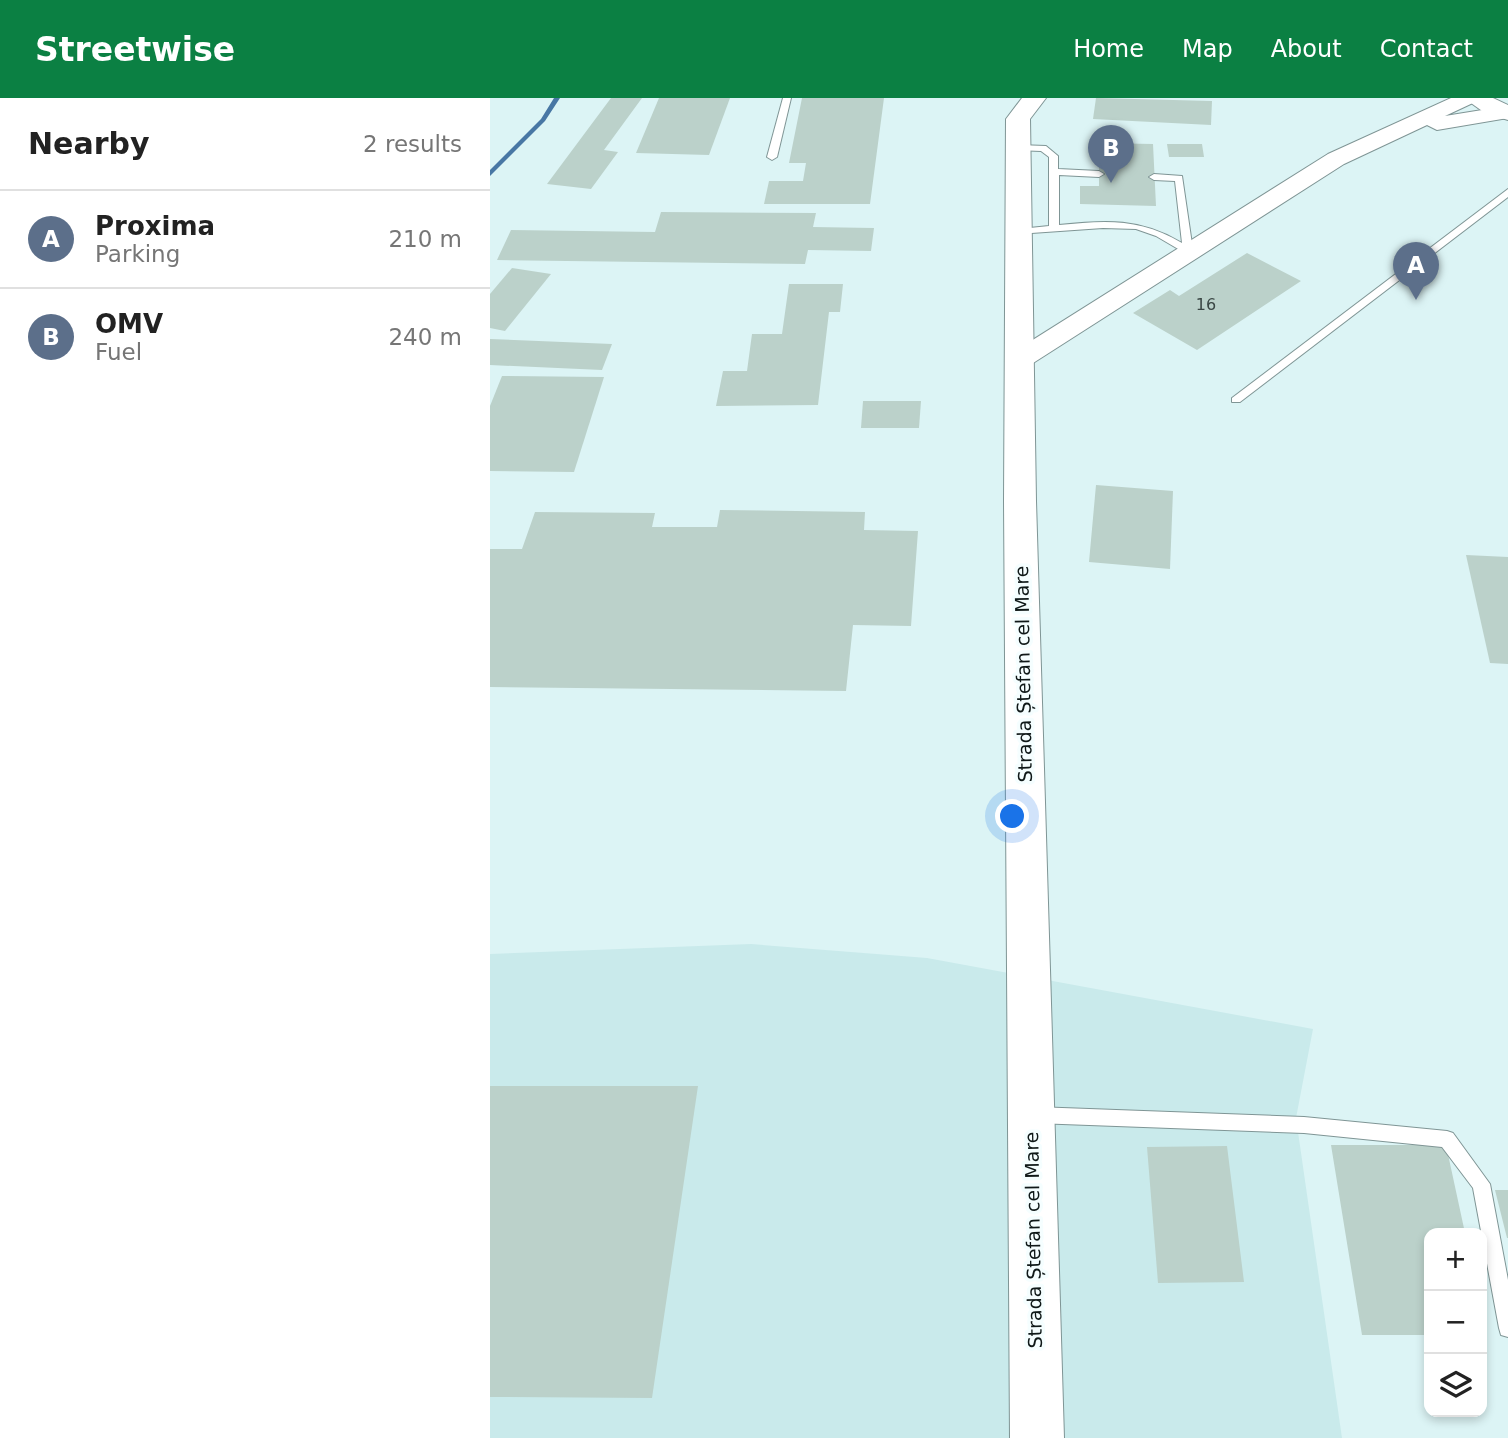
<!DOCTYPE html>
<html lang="en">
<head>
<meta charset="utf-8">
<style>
  :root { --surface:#fff; --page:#f6f6f6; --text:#222; --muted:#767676; --line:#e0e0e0; --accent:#0b8043 }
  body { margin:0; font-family:"DejaVu Sans",sans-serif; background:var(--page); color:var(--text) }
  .controls { position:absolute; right:21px; bottom:21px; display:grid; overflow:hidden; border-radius:14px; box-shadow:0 4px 10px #0003 }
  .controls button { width:63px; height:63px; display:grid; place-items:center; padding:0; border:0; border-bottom:2px solid var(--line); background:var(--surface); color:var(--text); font:35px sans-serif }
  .you { position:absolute; left:523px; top:719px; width:24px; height:24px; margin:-18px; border:5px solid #fff; border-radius:50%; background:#1a73e8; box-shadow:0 0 0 10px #1a73e833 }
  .badge { display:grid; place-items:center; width:46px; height:46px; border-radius:50%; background:var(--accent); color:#fff; font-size:23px; font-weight:700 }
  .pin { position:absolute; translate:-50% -58px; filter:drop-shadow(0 2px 4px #0008) }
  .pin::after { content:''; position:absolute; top:37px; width:24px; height:21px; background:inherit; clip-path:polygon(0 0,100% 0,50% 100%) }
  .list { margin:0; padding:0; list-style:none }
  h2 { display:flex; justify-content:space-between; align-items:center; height:91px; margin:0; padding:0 28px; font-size:30px }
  h2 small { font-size:23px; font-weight:400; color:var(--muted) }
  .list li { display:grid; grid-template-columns:46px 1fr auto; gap:21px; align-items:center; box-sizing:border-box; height:98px; padding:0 28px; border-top:2px solid var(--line) }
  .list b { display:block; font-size:26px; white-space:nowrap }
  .list p { margin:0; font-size:23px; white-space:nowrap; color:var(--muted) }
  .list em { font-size:23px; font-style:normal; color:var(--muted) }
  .icon { flex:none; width:38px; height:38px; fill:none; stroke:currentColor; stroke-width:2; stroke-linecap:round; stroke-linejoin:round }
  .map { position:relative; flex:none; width:1018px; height:1340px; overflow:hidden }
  header { display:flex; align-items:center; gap:42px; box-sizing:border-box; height:98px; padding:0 35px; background:var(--accent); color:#fff }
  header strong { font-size:33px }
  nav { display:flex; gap:38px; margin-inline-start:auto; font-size:24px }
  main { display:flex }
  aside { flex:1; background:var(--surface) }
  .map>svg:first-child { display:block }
  .built { fill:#c9eaeb }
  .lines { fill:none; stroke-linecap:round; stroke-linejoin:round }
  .stream { fill:#4877a4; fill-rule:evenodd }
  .building { fill:#bbd1ca }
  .service-casing { stroke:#7f9595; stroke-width:2 }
  .tertiary-casing { stroke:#7f9595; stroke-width:2 }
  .secondary-casing { stroke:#7f9595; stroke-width:2 }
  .primary-casing { stroke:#7f9595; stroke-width:2 }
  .service { fill:#fff; fill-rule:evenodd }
  .tertiary { fill:#fff; fill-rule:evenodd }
  .secondary { fill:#fff; fill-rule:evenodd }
  .primary { fill:#fff; fill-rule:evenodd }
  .labels { text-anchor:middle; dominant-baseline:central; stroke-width:7; stroke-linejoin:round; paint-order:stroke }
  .number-label { font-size:16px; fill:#3a4644 }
  .street-label { font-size:19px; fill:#0f1818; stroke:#f5feff }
</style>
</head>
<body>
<header>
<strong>Streetwise</strong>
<nav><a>Home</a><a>Map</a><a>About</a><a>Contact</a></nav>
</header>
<main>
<aside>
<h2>Nearby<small>2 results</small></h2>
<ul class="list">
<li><span class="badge" style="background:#5c6f8a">A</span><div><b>Proxima</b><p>Parking</p></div><em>210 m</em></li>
<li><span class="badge" style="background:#5c6f8a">B</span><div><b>OMV</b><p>Fuel</p></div><em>240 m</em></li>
</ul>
</aside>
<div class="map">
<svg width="1018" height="1340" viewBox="0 0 1018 1340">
  <rect width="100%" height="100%" fill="#dcf4f5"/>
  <path class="built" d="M261,846L437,860L823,931L806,1020L852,1340H0V856Z"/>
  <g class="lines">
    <path class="stream" d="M64,0H70L55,23L0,78V72L51,21Z"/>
  </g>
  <g class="building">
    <path d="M121,0H152L114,52L128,54L101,91L57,86Z"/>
    <path d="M169,0H240L219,57L146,55Z"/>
    <path d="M312,0H394L380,106H274L279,83H313L316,65H299Z"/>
    <path d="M606,0L722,3L721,27L603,21Z"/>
    <path d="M609,45L663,46L666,108L590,106V88H609Z"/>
    <path d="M677,46H712L714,59H679Z"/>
    <path d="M171,114L326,115L323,129L384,130L381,153L318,152L315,166L7,162L21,132L165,134Z"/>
    <path d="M757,155L811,183L707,252L643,215L680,192L689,198Z"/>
    <path d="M22,170L61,176L15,233L0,230V196Z"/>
    <path d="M299,186H353L350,214H339L328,307L226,308L233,273H257L262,236H292Z"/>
    <path d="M0,241L122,246L112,272L0,267Z"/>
    <path d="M12,278L114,279L84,374L0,373V308Z"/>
    <path d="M373,303H431L429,330H371Z"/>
    <path d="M606,387L683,393L680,471L599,464Z"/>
    <path d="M230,412L375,414L374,432L428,433L421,528L363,527L356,593L0,589V451H32L45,414L165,415L162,429H227Z"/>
    <path d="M976,457L1018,459V566L1000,565Z"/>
    <path d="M0,988H208L162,1300L0,1299Z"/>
    <path d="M841,1047H956L975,1135H939V1237H872Z"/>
    <path d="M737,1048L754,1184L668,1185L657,1049Z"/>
    <path d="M1005,1092H1018V1140H1017Z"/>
  </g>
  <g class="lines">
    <defs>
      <g id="service">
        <path d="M293,0H301L287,59L282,62L277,59Z"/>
        <path d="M528,47L556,48L568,58V71L609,73L614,76L609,79L569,77V127C616,122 651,120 692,145L685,83L664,82L659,79L664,76L692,78L703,153L695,155L666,138L646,131L613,130L527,136V132L530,131L559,128V59L551,53L525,52L524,50Z"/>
        <path d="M1018,91V99L750,304H742V300Z"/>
        <path d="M545,1009L814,1019L957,1033L963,1035L1000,1086L1018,1182V1239L1011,1237L1009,1230L983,1090L952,1049L814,1035L545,1025L539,1023L537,1017L539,1011Z"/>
      </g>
      <path id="tertiary" d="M961,0H988L985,4L955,18L1017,8L1018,20L947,32L937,27L854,66L540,267L531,269L522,267L518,261L522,255L838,56Z"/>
      <path id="secondary" d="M974,0H1003L1018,7V22L995,15Z"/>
      <path id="primary" d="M532,0H556L540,21L546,403L574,1340H520L514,403L516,21Z"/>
    </defs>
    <use href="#service" class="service-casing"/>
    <use href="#tertiary" class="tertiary-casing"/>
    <use href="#secondary" class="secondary-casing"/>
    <use href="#primary" class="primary-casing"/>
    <use href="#service" class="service"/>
    <use href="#tertiary" class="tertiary"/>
    <use href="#secondary" class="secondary"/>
    <use href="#primary" class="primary"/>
  </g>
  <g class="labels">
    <g class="number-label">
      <text x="716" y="206">16</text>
    </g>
    <g class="street-label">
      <text transform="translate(533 576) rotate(-91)">Strada Ștefan cel Mare</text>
      <text transform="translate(543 1142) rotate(-91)">Strada Ștefan cel Mare</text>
    </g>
  </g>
</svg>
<div class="controls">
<button>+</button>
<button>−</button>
<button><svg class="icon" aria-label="layers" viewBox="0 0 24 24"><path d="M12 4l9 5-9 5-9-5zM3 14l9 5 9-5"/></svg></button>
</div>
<div class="you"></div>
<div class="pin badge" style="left:926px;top:202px;background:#5c6f8a">A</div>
<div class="pin badge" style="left:621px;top:85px;background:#5c6f8a">B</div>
</div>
</main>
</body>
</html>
